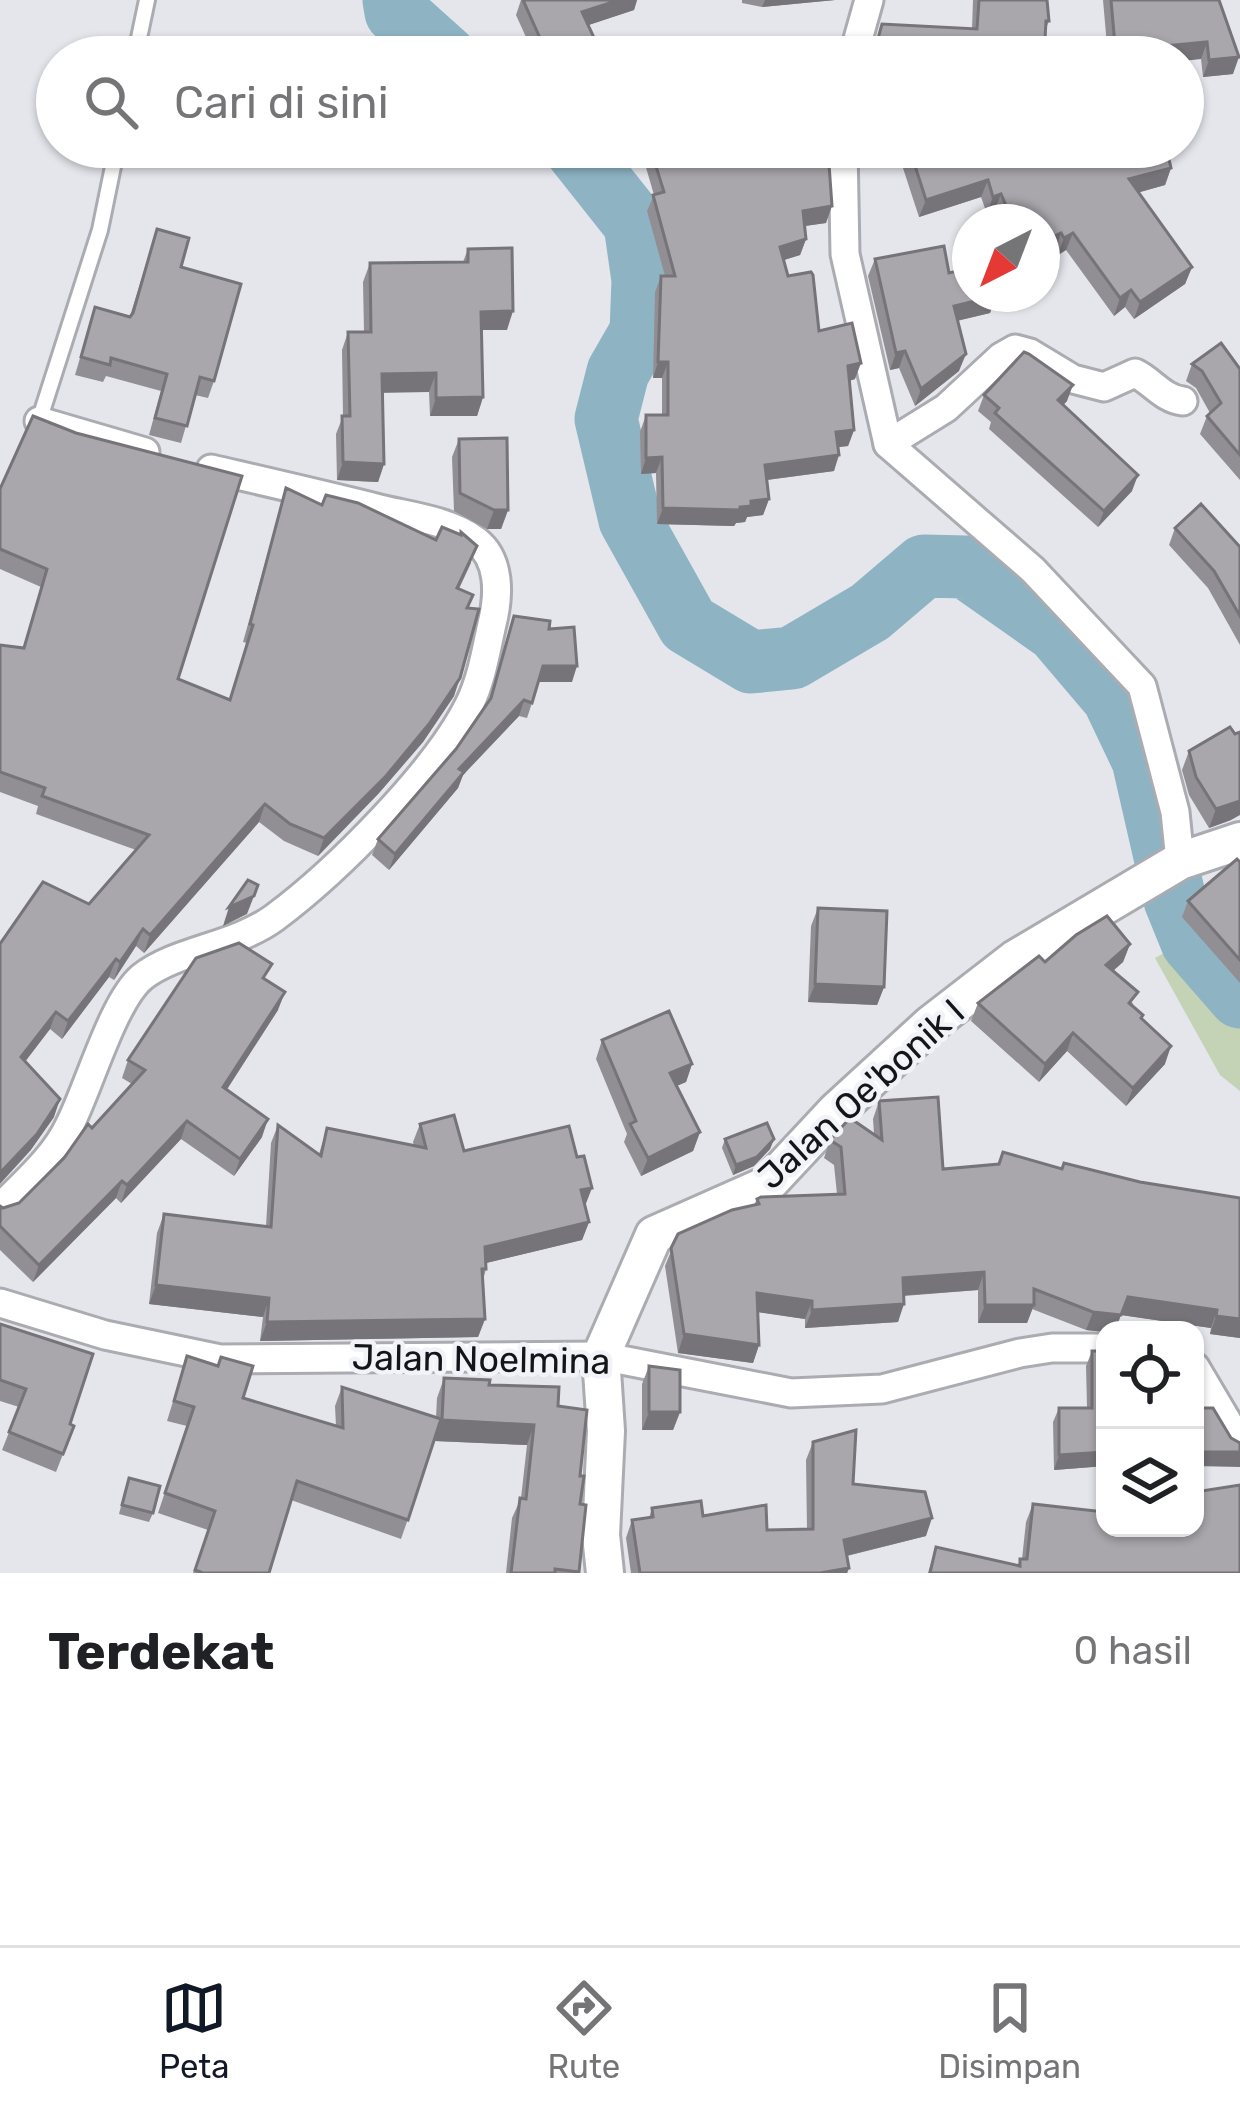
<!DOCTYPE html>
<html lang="id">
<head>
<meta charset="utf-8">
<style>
  :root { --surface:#fff; --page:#f2f2f2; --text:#202124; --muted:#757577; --line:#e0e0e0; --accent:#111827 }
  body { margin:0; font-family:Rubik,sans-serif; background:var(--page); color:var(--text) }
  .controls { position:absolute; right:36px; bottom:36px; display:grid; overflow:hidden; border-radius:24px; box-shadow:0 3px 9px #0004 }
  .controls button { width:108px; height:108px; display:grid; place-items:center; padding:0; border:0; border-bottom:3px solid var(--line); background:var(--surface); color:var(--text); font:60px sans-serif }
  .compass { position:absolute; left:952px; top:204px; width:108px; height:108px; border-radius:50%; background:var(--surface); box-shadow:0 3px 9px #0004; rotate:222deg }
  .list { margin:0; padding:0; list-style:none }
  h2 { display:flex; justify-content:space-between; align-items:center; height:156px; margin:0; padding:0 48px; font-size:51px }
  h2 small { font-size:39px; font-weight:400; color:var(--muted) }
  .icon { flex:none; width:66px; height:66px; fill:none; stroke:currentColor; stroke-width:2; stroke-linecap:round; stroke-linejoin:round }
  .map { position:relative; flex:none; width:1240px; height:1573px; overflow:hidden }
  .search { position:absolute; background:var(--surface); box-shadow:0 3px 9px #0004; left:36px; right:36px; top:36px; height:132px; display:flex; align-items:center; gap:30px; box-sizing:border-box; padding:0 42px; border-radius:66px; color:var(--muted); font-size:45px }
  .sheet { height:372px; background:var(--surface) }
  nav { display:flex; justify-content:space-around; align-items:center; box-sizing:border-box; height:168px; border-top:3px solid var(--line); background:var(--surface); font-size:33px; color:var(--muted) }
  nav a { display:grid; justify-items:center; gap:6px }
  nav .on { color:var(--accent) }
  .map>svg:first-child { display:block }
  .green { fill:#c4d2b6 }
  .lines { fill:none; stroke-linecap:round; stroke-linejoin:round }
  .river { stroke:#8eb4c4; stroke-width:63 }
  .service-casing { stroke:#abacb1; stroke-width:20 }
  .minor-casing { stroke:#abacb1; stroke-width:33 }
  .tertiary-casing { stroke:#abacb1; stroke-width:42 }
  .service { stroke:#fff; stroke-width:14 }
  .minor { stroke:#fff; stroke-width:27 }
  .tertiary { stroke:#fff; stroke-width:36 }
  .wall { fill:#918f94 }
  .shaded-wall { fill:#767478 }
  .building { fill:#a9a6ac; stroke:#767478; stroke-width:3 }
  .labels { text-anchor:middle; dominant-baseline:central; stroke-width:9; stroke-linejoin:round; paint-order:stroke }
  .street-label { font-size:36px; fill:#141517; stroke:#f2f3f9 }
</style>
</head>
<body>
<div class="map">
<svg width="1240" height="1573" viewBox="0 0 1240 1573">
  <rect width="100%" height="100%" fill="#e4e6ec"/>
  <path class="green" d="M1230,917L1240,922V1091L1220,1075L1155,958Z"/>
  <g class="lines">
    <g class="river">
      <path d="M394,0L396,12L446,57"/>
      <path d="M574,147L635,224L643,280L641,332L618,372L606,419L630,520L688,624L751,662L792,658L870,612L924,566L966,567L1057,631L1113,697L1143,760L1175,900L1192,942L1240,997"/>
    </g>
    <defs>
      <g id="service">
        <path d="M135,57L147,0"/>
        <path d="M39,421L100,230L117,147"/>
      </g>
      <g id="minor">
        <path d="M853,57L869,0"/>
        <path d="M843,147L845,254L888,444L1033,570L1142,686L1175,812L1180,861"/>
        <path d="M39,421L145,452"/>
        <path d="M888,444L946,408L1001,357L1015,349L1030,353L1073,379L1104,387L1135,373C1152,381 1163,399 1183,401"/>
        <path d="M0,1208C25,1182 55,1157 70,1124C89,1087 113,1001 142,977C176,950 234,947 274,918C336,872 437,771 470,703C482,678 486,650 492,624C499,596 501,559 475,540C451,521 409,516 380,509C324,495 267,482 211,469"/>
        <path d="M0,1303L105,1335L220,1359L601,1356L791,1393L882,1389L1020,1353L1052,1348H1105"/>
        <path d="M1195,1367L1240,1443"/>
      </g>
      <path id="tertiary" d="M605,1573L601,1535L606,1431L601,1356L654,1235L767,1185L836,1111L931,1024L1015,959L1180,861L1240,841"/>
    </defs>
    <use href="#service" class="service-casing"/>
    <use href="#minor" class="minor-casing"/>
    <use href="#tertiary" class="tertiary-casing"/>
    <use href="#service" class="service"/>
    <use href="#minor" class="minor"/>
    <use href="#tertiary" class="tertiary"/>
  </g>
  <g class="wall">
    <path d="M521,0H637L634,10L589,25L603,57H535L516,15Z"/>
    <path d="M742,0H835L762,7L742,3Z"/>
    <path d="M973,0H1047L1049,21L1045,31L1044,57H872L882,24L972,29Z"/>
    <path d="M1103,0H1219L1233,74L1203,77L1201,59L1183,57H1108Z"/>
    <path d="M640,147H831L829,157L826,223L805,226L806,239L800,255L784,260L788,276L819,331L855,379L849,381L854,430L848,446L838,447L834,471L767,480L769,499L763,515L747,517L745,522L736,523L734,526L657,524L656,473L641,474L640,432L646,415H662V378H653L655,292L661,276H665L647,211L654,195Z"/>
    <path d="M860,147H1166L1171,168L1165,185L1139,192L1192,267L1185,284L1134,319L1125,307L1114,316L1066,250L1058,255L1055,250L1042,256V222H999L994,212L987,214L981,197L919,217L901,162L861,163Z"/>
    <path d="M157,229L181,267L214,381L208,398L195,395L181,443L149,435L161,391L106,376L103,382L75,375L95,307L130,316Z"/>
    <path d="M468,249L507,330H482L483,397L477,416H430L429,392H383L384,464L378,482L337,480L336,434L343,416L342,350L348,332H364L363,282L370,263L463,262Z"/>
    <path d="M875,259L949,273L996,296L990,313L957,321L959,371L915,406L899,368L890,370L868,276Z"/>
    <path d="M1192,364L1240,369V480L1200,434L1207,416L1210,413L1196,388L1186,381Z"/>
    <path d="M984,395L1067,401L1063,405L1132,491L1098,527L989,429L991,422L978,411Z"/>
    <path d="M459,439L508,510L501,529H487L454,511L452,457Z"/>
    <path d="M286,488L322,505L471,563L459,589L468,608L454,696L423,742L379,793L318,856L284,841L259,822L144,953L136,946L114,980L109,977L62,1039L50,1029L25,1061L54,1117L30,1151L0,944L89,904L136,850L36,814L38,806L0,792V645L23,648L41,587L0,569V489L178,679L229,700L247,643L243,642Z"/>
    <path d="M1175,528L1240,547V645L1208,588L1169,545Z"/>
    <path d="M514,616L549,629L572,682H539L527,718L519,716L463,775L458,788L389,870L372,855L378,839L456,749L489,701Z"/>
    <path d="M1189,751L1231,820L1209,828L1189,795L1182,770Z"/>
    <path d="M1240,862V983L1182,917L1188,901Z"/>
    <path d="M818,908L884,987L877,1005L808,1002L811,926Z"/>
    <path d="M1130,944L1123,962L1113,971L1142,1019L1165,1064L1126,1106L1067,1051L1039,1082L971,1021L978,1003L1045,962Z"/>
    <path d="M266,980L278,1010L226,1089L262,1137L234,1176L181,1139L121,1203L116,1198L33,1282L0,1250V1206L3,1208L19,1203L132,1084L122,1078L128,1060Z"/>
    <path d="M602,1040L692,1064L686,1082L676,1086L700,1132L693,1151L641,1176L624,1142L627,1134L596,1059Z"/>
    <path d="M879,1101L943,1169H1062L1240,1198V1338L1210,1334L1211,1328L1121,1315L1115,1330H1105V1332L1086,1330L1032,1309L1027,1323H978V1290L904,1296L898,1322L805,1328V1319L758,1312L759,1345L753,1363L678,1353L665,1266L678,1234L754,1205L757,1199L837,1194L834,1165L824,1158L830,1140L874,1134L873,1119Z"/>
    <path d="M420,1124L464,1151L585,1206L589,1222L582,1240L486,1263V1269L483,1280L485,1319L478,1337L260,1341L263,1317L149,1304L157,1233L164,1214L266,1226L271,1143L278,1125L319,1154L327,1128L414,1146L413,1142Z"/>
    <path d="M725,1139H774L770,1149L754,1166L733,1175L722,1148Z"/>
    <path d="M0,1324L70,1424L74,1426L56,1472L2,1450L19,1407L0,1401Z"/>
    <path d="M1092,1351L1101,1366H1105V1466L1054,1470L1053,1422L1059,1408H1087L1086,1366Z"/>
    <path d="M187,1356L243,1398L336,1426L335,1406L342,1387L436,1417L437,1398L444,1378L489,1385L558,1406L580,1476V1504L586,1505L578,1573H506L512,1518L521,1498L527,1445L435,1441L401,1539L291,1500L269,1573H193L208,1530L158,1513L187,1426L167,1421Z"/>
    <path d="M649,1366L680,1412L673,1430H642V1384Z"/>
    <path d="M813,1442L853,1484L926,1536L847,1556L849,1568L847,1573H631L626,1538L632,1520L649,1518L652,1508L703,1516L767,1530L807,1529L806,1460Z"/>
    <path d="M126,1487L153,1513L149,1522L119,1514Z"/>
    <path d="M1033,1504L1240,1573H928L936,1547L1018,1565L1020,1559H1022L1026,1522Z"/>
  </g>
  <g class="shaded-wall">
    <path d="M619,0H637L634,10L576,29L582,12Z"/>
    <path d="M765,0H835L762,7Z"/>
    <path d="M1207,42L1201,59L1183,61V57H1140L1143,48Z"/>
    <path d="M565,48L562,57H548Z"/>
    <path d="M1239,57L1233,74L1203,77L1209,60Z"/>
    <path d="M867,147H907L901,162L861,163Z"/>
    <path d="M1171,168L1165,185L1123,197L1129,179Z"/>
    <path d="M988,180L981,197L919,217L926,200Z"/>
    <path d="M1001,194L994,212L987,214L993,197Z"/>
    <path d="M832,206L826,223L797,227L803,211Z"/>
    <path d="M1061,233L1055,250L1042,256V242Z"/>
    <path d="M1073,233L1066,250L1058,255L1064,238Z"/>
    <path d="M806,239L800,255L774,263L780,247Z"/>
    <path d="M1192,267L1185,284L1134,319L1140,302Z"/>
    <path d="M1131,290L1125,307L1114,316L1120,298Z"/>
    <path d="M996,296L990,313L947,323L954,306Z"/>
    <path d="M513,311L507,330H475L481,312Z"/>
    <path d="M905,351L899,368L890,370L896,353Z"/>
    <path d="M966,354L959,371L915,406L921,389Z"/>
    <path d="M658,362H668L662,378H653Z"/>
    <path d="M861,363L855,379L842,383L848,366Z"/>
    <path d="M436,373L429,392L376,393L382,374Z"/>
    <path d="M1073,385L1067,401L1053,416L1058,400Z"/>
    <path d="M483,397L477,416H430L436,398Z"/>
    <path d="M854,430L848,446L830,448L836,432Z"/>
    <path d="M839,455L834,471L759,481L765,465Z"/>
    <path d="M662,457L656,473L641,474L646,458Z"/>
    <path d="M343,462L384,464L378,482L337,480Z"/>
    <path d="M1138,475L1132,491L1098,527L1104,511Z"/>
    <path d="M769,499L763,515L747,517L745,522L736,523L734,526L657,524L663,508L740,507L751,501Z"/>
    <path d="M494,510H508L501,529H487Z"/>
    <path d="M543,666H577L572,682H538Z"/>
    <path d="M460,678L454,696L423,742L379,793L318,856L324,838Z"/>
    <path d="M524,700L519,716L463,775L458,788L389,870L395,854L459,769Z"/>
    <path d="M1240,801V815L1231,820L1209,828L1216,809Z"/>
    <path d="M265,804L259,822L144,953L150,935Z"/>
    <path d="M254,896L247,914L223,926L229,907Z"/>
    <path d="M143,929L136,946L114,980L120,962Z"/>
    <path d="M1130,944L1123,962L1099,983L1106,965Z"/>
    <path d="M116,959L109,977L62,1039L68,1021Z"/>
    <path d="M815,984L884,987L877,1005L808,1002Z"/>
    <path d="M285,992L278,1010L217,1105L223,1087Z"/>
    <path d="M56,1012L50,1029L15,1075L21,1057Z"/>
    <path d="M1073,1033L1067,1051L1039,1082L1045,1064Z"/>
    <path d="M1171,1046L1165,1064L1126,1106L1133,1088Z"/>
    <path d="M692,1064L686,1082L663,1092L670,1073Z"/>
    <path d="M60,1099L54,1117L30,1151L0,1184V1173Z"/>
    <path d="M268,1119L262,1137L234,1176L240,1159Z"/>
    <path d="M187,1121L181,1139L121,1203L127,1185Z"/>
    <path d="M700,1132L693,1151L641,1176L648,1158Z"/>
    <path d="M774,1139L770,1149L754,1166L733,1175L736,1165Z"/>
    <path d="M122,1181L116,1198L33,1282L39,1265Z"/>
    <path d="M592,1188L585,1206L581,1190Z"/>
    <path d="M589,1222L582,1240L478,1265L485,1247Z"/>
    <path d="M984,1272L978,1290L896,1296L903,1278Z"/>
    <path d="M156,1285L269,1298L263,1317L149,1304Z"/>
    <path d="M757,1293L812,1301L805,1319L751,1311Z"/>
    <path d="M1128,1297L1217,1310L1211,1328L1121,1315Z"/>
    <path d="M904,1304L898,1322L805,1328L812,1310Z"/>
    <path d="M985,1305H1034L1027,1323H978Z"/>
    <path d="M1093,1312L1121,1315L1115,1330H1105V1332L1086,1330Z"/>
    <path d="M1216,1316L1240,1319V1338L1210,1334Z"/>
    <path d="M485,1319L478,1337L260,1341L267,1322Z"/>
    <path d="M684,1334L759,1345L753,1363L678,1353Z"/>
    <path d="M649,1412H680L673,1430H642Z"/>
    <path d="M442,1420L534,1425L527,1445L435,1441Z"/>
    <path d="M1105,1452V1466L1054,1470L1059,1455Z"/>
    <path d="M1195,1452H1240V1467L1195,1466Z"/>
    <path d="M932,1518L926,1536L837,1558L844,1540Z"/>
    <path d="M849,1568L847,1573H820Z"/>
  </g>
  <g class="building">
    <path d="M523,0H619L582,12L603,57H570L565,48L548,56Z"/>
    <path d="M979,0H1047L1049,21H1046L1044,57H875L876,46L882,24L977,29Z"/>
    <path d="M1111,0H1219L1239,57L1209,60L1207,42L1143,48L1145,57H1116Z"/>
    <path d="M788,40L789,57H711Z"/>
    <path d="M650,147H831V150H828L832,206L803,211L806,239L780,247L788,276L811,272L813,275L819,331L852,323L861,363L848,366L854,430L836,432L839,455L765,465L769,499L751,501V506L740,507V510L663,508L662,457L646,458V415H668V362H658L661,276H675L653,195L664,192Z"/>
    <path d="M909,147H1166L1171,168L1129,179L1192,267L1140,302L1131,290L1120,298L1073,233L1064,238L1061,233L1042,242V222H1013L1001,194L993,197L988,180L926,200Z"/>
    <path d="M157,229L189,238L181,267L241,284L214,381L200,377L187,426L155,418L167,374L111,358L110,365L81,357L95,307L130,317L133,313Z"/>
    <path d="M944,246L949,273L970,268V294L996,296L954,306L966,354L921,389L905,351L896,353L875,259Z"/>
    <path d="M512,248L513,311L481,312L483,397L436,398V373L382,374L384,464L343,462L342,416H350L348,332H371L370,263L468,262V249Z"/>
    <path d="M1221,343L1240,369V455L1207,416L1221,403L1202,371L1192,364Z"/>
    <path d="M1024,352L1029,354L1073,385L1058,400L1138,475L1104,511L995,413L999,408L984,395Z"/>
    <path d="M33,416L76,433L242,476L178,679L230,700L253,625L250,624L286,488L322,505L326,495L358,503L436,540L442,527L461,535V532L477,546L457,588L473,595L467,608L479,609L460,678L429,724L386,776L324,838L290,824L265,804L150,935L143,929L120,962L116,959L68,1021L56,1012L21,1057L60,1099L37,1134L0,1173V944L43,882L89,904L149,835L42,796L45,788L0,772V645L24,648L47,569L0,549V489Z"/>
    <path d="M507,438L508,510H494L460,493L459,439Z"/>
    <path d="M1201,504L1240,547V616L1214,571L1175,528Z"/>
    <path d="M514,616L550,621L549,629L574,627L577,666H543L532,703L524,700L459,769L464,772L395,854L378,839L456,749L491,698Z"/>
    <path d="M1230,727L1235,734L1240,732V801L1216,809L1196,777L1189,751Z"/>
    <path d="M1237,859L1240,862V960L1188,901Z"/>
    <path d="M248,880L258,885L254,896L229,907Z"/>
    <path d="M818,908L887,911L884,987L815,984Z"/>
    <path d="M1107,916L1130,944L1106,965L1138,992L1129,1003L1143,1015L1141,1018L1171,1046L1133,1088L1073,1033L1045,1064L978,1003L1039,956L1045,962L1076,935Z"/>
    <path d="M239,943L272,964L263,978L285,992L223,1087L268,1119L240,1159L187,1121L127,1185L122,1181L39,1265L0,1226V1206L3,1208L19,1203L64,1158L88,1124L92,1128L145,1070L128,1060L196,958Z"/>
    <path d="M669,1011L692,1064L670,1073L700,1132L648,1158L630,1124L636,1121L602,1040Z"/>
    <path d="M938,1097L943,1169L999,1164L1003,1152L1062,1169L1064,1163L1140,1182L1240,1198V1319L1216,1316L1217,1310L1128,1297L1121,1315L1093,1312L1034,1289V1305H985L984,1272L903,1278L904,1304L812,1310V1301L757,1293L759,1345L684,1334L671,1248L678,1234L732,1210L759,1204L757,1199L761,1197L845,1194L841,1147L830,1140L850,1118L882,1140L879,1101Z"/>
    <path d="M454,1115L464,1151L569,1126L577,1157L584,1156L592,1188L581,1190L589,1222L485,1247L486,1269H482L485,1319L267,1322L269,1298L156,1285L164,1214L271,1227L278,1125L321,1156L327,1128L426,1148L420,1124Z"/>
    <path d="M767,1123L774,1139L757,1157L736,1165L725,1139Z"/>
    <path d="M0,1324L93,1354L70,1424L74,1426L63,1454L9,1432L26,1389L0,1380Z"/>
    <path d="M1092,1351H1105L1101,1366H1105V1452L1059,1455V1408H1092Z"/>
    <path d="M187,1356L218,1366L221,1357L253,1366L243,1398L343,1428L342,1387L441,1419L408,1520L297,1481L269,1573H203L195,1570L215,1511L165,1493L194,1407L174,1401Z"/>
    <path d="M649,1366L680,1370V1412H649Z"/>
    <path d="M444,1378L490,1380L489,1385L559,1387L558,1406L587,1410L580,1476H584L580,1504L586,1505L579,1572L555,1569V1573H511L520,1498L526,1499L534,1425L442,1420Z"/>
    <path d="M1195,1402H1201V1408H1213L1231,1438L1240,1443V1452H1195Z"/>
    <path d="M856,1430L853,1484L925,1492L932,1518L844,1540L849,1568L820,1573H640L632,1520L653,1517L652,1508L701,1501L703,1516L766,1505L767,1530L813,1529V1442Z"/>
    <path d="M129,1478L160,1486L153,1513L122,1505Z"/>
    <path d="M1240,1485V1573H930L936,1547L1020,1566V1559H1027L1033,1504L1105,1512V1528H1195V1492Z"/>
  </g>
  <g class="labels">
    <g class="street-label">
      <text transform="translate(861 1094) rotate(-42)">Jalan Oe'bonik I</text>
      <text transform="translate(481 1359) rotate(1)">Jalan Noelmina</text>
    </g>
  </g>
</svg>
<div class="controls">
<button><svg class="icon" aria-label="locate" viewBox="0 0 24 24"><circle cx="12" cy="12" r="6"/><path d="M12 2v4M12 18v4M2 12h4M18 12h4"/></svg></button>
<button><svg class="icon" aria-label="layers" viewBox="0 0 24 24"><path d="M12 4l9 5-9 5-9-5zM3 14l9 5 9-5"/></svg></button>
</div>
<svg class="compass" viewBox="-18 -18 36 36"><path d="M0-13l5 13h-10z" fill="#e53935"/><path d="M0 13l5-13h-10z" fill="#757577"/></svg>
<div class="search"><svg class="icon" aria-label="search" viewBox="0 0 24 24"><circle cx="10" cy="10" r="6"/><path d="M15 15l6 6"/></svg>Cari di sini</div>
</div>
<section class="sheet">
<h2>Terdekat<small>0 hasil</small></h2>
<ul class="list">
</ul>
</section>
<nav>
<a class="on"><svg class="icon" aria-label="map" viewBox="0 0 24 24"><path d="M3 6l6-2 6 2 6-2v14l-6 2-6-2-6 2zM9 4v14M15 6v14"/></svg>Peta</a>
<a><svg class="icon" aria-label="directions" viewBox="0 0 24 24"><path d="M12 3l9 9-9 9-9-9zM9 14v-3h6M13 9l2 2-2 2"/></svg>Rute</a>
<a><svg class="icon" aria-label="saved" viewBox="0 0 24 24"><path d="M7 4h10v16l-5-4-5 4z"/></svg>Disimpan</a>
</nav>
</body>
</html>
